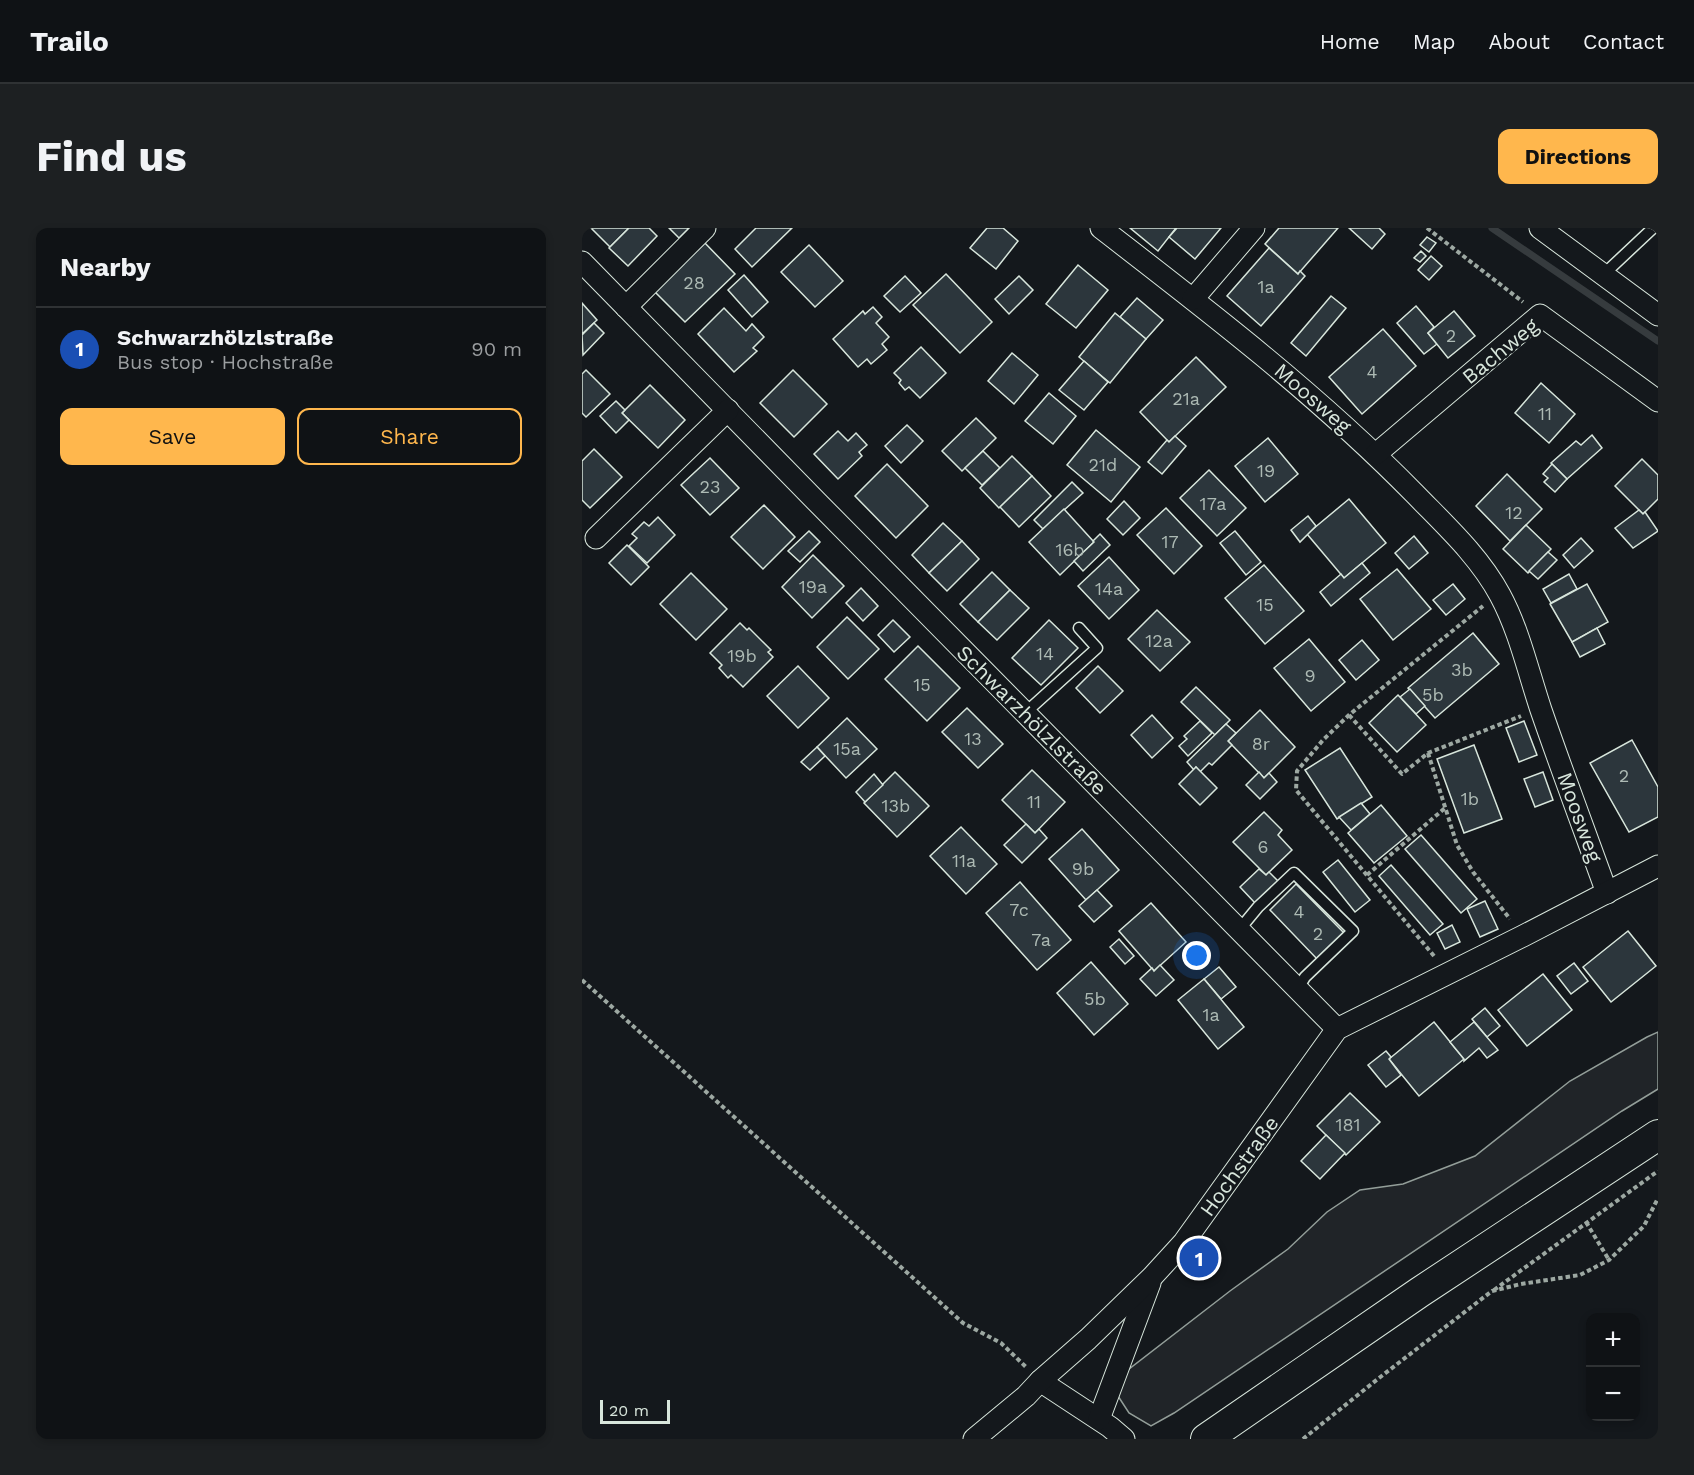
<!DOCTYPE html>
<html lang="en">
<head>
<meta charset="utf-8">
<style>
  :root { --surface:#0f1215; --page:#1d2022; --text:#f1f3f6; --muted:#9b9ea0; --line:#2f3234; --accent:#ffb74d }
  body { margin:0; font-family:"Work Sans",sans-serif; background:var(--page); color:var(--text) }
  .controls { position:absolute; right:18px; bottom:18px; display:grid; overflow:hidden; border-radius:12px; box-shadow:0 3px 9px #0003 }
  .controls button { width:54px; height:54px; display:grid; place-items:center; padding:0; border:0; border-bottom:2px solid var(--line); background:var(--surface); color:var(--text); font:30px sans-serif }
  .scale { position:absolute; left:18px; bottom:15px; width:70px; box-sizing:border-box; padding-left:6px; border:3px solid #d8e6dc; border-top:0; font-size:16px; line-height:21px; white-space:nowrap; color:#d8e6dc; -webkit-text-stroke:4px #14181c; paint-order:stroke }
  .you { position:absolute; left:615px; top:728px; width:21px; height:21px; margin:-15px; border:4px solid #fff; border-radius:50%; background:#1a73e8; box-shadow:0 0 0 9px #1a73e833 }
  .badge { display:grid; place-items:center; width:39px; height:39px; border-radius:50%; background:var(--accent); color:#fff; font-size:20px; font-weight:700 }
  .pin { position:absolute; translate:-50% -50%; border:3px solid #fff; box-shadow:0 2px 6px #0006 }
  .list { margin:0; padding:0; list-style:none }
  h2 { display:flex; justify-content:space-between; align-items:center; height:78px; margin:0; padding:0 24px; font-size:26px }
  h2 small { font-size:20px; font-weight:400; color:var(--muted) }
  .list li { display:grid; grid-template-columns:39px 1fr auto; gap:18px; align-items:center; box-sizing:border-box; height:84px; padding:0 24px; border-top:2px solid var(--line) }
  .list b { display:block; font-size:22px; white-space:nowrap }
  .list p { margin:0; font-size:20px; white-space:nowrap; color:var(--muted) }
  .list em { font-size:20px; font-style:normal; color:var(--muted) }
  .actions { display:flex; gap:12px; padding:18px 24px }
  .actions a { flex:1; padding:14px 0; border:2px solid var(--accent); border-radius:12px; text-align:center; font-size:21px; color:var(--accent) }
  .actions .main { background:var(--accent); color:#111 }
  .map { position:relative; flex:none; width:1076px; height:1211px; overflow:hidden; border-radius:12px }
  header { display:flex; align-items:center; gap:36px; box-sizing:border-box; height:84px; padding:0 30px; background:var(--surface); border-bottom:2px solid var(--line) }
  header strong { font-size:28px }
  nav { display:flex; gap:33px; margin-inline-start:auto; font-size:21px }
  .intro { display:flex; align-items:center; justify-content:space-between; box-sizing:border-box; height:144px; padding:0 36px }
  h1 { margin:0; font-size:42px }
  .button { padding:15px 27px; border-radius:12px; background:var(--accent); color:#111; font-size:21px; font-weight:700 }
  main { display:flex; gap:36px; padding:0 36px }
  aside { flex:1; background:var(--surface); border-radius:12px; box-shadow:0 3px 9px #0003 }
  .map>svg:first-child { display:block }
  .green { fill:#202428; stroke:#939e99; stroke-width:1.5 }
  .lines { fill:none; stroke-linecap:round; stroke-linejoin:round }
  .stream { stroke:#363b3e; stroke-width:7 }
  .building { fill:#2c363c; stroke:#d8e6dc; stroke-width:1.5 }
  .service-casing { stroke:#d8e6dc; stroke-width:13 }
  .minor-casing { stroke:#d8e6dc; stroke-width:23 }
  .secondary-casing { stroke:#d8e6dc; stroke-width:32 }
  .path { stroke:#9da8a2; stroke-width:4; stroke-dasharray:4.5 3; stroke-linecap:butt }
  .service { stroke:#14181c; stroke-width:10 }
  .minor { stroke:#14181c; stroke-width:21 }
  .secondary { stroke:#14181c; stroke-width:30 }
  .labels { text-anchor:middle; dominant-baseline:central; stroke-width:4.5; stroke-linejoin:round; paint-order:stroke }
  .number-label { font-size:18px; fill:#adbab4 }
  .street-label { font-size:21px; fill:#d8e6dc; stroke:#14181c }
</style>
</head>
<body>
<header>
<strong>Trailo</strong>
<nav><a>Home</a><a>Map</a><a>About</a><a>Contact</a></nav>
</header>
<div class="intro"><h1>Find us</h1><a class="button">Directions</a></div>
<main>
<aside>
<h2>Nearby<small></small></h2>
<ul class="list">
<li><span class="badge" style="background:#1a4fb4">1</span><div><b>Schwarzhölzlstraße</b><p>Bus stop · Hochstraße</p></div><em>90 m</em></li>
</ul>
<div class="actions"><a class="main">Save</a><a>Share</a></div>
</aside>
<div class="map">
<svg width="1076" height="1211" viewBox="0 0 1076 1211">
  <rect width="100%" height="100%" fill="#14181c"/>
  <path class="green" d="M1076,804V861L1040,883L592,1185L569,1198L547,1185L536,1168L542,1145L648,1063L706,1021L745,984L778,962L821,956L893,928L988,853L1065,809Z"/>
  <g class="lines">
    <path class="stream" d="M910,0L1076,113"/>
  </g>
  <g class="building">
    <path d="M9,0H47L28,19Z"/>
    <path d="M47,0H67L75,8L46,38L27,20Z"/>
    <path d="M87,0H107L97,10Z"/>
    <path d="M174,0H210L170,39L153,21Z"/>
    <path d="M405,0H421L436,13L414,41L388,20Z"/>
    <path d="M548,0H594L576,23Z"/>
    <path d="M595,0H639L613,31L587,9Z"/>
    <path d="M697,0H756L716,46L683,16Z"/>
    <path d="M767,0H797L803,6L790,21Z"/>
    <path d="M845,9L854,15L847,24L838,17Z"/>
    <path d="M121,13L153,46L103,94L71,62Z"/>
    <path d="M227,17L261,53L233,79L199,44Z"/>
    <path d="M687,20L716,46L718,43L723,48L679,98L645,68Z"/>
    <path d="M839,23L844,28L838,34L832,30Z"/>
    <path d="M849,28L860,38L847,52L836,42Z"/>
    <path d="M496,37L526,62L494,100L464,76Z"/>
    <path d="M364,46L410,94L378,125L331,77Z"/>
    <path d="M162,47L186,74L170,89L146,62Z"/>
    <path d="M323,48L339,65L318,84L302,68Z"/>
    <path d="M437,48L451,62L427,86L413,71Z"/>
    <path d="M749,68L764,80L724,128L709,115Z"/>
    <path d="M555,70L581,92L564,111L538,89Z"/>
    <path d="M0,75L15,92L0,106Z"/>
    <path d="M834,78L852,99L846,105L855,116L842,126L815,95Z"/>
    <path d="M291,79L300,89L294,95L307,109L300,116L305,122L289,136L285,131L276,139L251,111L281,83L283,86Z"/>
    <path d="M142,80L164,103L170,96L182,109L171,120L175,123L152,144L116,106Z"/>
    <path d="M872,83L893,108L866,130L846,105Z"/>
    <path d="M533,85L564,111L528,155L497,129Z"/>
    <path d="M12,95L22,105L1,127L0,107Z"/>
    <path d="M801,101L834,138L780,186L747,149Z"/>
    <path d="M339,119L364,145L338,170L327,159L323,162L317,155L319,152L312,145Z"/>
    <path d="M430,125L456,147L432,176L406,153Z"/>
    <path d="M614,129L644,159L587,214L558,184Z"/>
    <path d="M502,133L526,154L502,182L477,162Z"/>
    <path d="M4,142L28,166L4,189L0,185V146Z"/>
    <path d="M211,142L245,176L212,209L178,175Z"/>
    <path d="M959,155L993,186L967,215L933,185Z"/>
    <path d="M68,157L103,192L76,220L40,185Z"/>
    <path d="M467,165L494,188L471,216L443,193Z"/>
    <path d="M34,173L43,182L40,185L47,192L34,205L18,188Z"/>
    <path d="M394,190L414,210L380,243L360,223Z"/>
    <path d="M325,197L341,213L319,235L303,218Z"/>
    <path d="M514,202L558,239L529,274L485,237Z"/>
    <path d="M256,203L266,213L274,205L285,217L277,224L280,228L256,251L232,226Z"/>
    <path d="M1010,207L1020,220L985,251L969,235L994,213L999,217Z"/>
    <path d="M593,208L604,218L580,246L566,234L585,212L587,214Z"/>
    <path d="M686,210L716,246L683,274L653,238Z"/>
    <path d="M12,221L40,249L8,280L0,272V233Z"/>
    <path d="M401,223L418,240L400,257L383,240Z"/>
    <path d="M430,228L450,248L417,280L398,260Z"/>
    <path d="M128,230L157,260L128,287L99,257Z"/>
    <path d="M1060,231L1076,247V271L1061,286L1033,258Z"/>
    <path d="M305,236L346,278L314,310L273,268Z"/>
    <path d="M970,236L985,251L973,264L962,254L966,250L961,246Z"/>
    <path d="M627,242L664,280L635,308L598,270Z"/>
    <path d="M925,246L960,281L928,313L894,278Z"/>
    <path d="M450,248L469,268L437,299L418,279Z"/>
    <path d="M490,254L501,265L461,301L452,292Z"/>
    <path d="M767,271L804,315L762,350L725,306Z"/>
    <path d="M542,273L558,290L541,307L525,291Z"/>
    <path d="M182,277L213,309L181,341L149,309Z"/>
    <path d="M584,280L620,318L592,346L555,307Z"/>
    <path d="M482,281L512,314L478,347L447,314Z"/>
    <path d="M1057,282L1061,286L1063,284L1076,303L1051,320L1033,300Z"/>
    <path d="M726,288L734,298L718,314L709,302Z"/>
    <path d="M76,289L93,307L65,335L47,318L55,310L50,306L62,294L67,298Z"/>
    <path d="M361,295L380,313L347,345L330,327Z"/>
    <path d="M944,297L969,321L946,345L921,321Z"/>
    <path d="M227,303L238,314L218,334L206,323Z"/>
    <path d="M653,303L679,334L664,347L638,315Z"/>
    <path d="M518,306L528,317L501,343L492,333L512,314L511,313Z"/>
    <path d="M832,308L846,325L827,341L813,325Z"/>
    <path d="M999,310L1011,323L992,340L981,327Z"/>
    <path d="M380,313L397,331L365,363L347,345Z"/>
    <path d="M45,317L67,339L49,357L27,335Z"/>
    <path d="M966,324L975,332L956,351L947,343Z"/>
    <path d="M231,327L262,358L230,390L200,359Z"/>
    <path d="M527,329L557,362L527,391L496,358Z"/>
    <path d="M780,335L788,345L749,378L738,364L759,346L762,350Z"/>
    <path d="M682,337L722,383L683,416L643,370Z"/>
    <path d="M815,341L849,381L811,412L778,371Z"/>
    <path d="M410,344L428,362L396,394L378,376Z"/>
    <path d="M109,345L145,381L114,412L78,376Z"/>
    <path d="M987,346L995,361L969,375L961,361Z"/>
    <path d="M871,356L883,371L864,387L851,372Z"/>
    <path d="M1005,356L1026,394L990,414L968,376Z"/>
    <path d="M279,360L296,378L281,393L264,375Z"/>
    <path d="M428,362L447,380L415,412L396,394Z"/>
    <path d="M575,382L608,414L578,443L546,411Z"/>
    <path d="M265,389L297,421L266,451L235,419Z"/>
    <path d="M311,392L328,409L312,424L296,407Z"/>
    <path d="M467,392L496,420L459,457L430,430Z"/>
    <path d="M158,395L165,402L167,400L189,422L186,424L191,429L161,459L149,447L146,450L137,440L140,437L128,425Z"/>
    <path d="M1015,400L1023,416L998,429L990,414Z"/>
    <path d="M891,405L917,436L853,490L826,460Z"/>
    <path d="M727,411L763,454L729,483L692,440Z"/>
    <path d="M780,412L797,432L774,452L757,432Z"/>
    <path d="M336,418L378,460L345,493L303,451Z"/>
    <path d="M216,438L247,470L216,500L185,468Z"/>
    <path d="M516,438L541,463L518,485L494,460Z"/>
    <path d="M614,459L648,492L633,507L599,474Z"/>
    <path d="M828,461L843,478L834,486L818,469Z"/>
    <path d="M816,467L844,497L815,524L787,495Z"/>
    <path d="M385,480L421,516L396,540L360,504Z"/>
    <path d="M678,482L713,519L682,550L646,513Z"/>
    <path d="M570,487L591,510L570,530L549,507Z"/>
    <path d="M265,490L295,521L264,550L235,519Z"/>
    <path d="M618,493L630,505L606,528L597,518L605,511L602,508Z"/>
    <path d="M942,493L955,527L937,534L924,500Z"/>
    <path d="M644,496L654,505L646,513L650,517L630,537L627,535L618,544L614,539L612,542L605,534Z"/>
    <path d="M1050,512L1076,559V589L1047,604L1008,535Z"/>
    <path d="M892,517L920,591L882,605L855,531Z"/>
    <path d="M235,519L243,528L228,542L219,534Z"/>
    <path d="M758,520L790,569L755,591L723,542Z"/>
    <path d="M614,539L635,560L618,577L597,556Z"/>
    <path d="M450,542L483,574L453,605L420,572Z"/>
    <path d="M313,544L347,578L315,609L282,575Z"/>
    <path d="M677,544L682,550L687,545L695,554L678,571L664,557Z"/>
    <path d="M961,544L971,572L953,579L942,551Z"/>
    <path d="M292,546L301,557L283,574L274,564Z"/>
    <path d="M779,575L788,586L769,602L757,589Z"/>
    <path d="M799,577L825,608L792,635L766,605Z"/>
    <path d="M682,584L700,602L696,607L710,622L684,647L651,614Z"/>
    <path d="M444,596L453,605L457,601L465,610L440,635L422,617Z"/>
    <path d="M379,599L415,636L384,666L348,628Z"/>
    <path d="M500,601L537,642L504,672L467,631Z"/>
    <path d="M839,607L895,671L879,685L823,621Z"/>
    <path d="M756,632L788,672L773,684L741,644Z"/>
    <path d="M809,637L861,696L848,707L797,648Z"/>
    <path d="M677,641L684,647L687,644L696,653L673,675L658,659Z"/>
    <path d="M438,654L489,712L455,742L404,685Z"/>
    <path d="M714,656L763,706L736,732L688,682Z"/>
    <path d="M515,662L530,678L512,694L497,678Z"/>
    <path d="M903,673L916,701L898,709L885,681Z"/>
    <path d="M569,675L604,714L572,743L537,703Z"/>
    <path d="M870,697L878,714L863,721L855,705Z"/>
    <path d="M1046,703L1074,738L1029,774L1001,739Z"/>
    <path d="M537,711L552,728L543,736L528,719Z"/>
    <path d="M509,734L546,776L512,807L475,765Z"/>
    <path d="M992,735L1006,753L989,766L975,748Z"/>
    <path d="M578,737L592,752L574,768L558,751L570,740L572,743Z"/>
    <path d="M637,739L654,759L639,771L622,751Z"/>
    <path d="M961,746L990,782L945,818L916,782Z"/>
    <path d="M622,751L662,799L636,821L596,772Z"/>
    <path d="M903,780L918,798L905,809L890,791Z"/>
    <path d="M852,794L882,831L837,868L807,831Z"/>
    <path d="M892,794L916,822L905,830L897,820L882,833V831L868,814Z"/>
    <path d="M804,823L809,829L807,831L819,847L804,859L786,837Z"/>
    <path d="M768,865L798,894L764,927L735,898Z"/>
    <path d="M744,907L763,925L738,951L719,933Z"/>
  </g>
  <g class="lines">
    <defs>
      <g id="service">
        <path d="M1021,47L1071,0"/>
        <path d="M443,485L515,420L497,400"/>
        <path d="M657,702L676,679L712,645L771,703L723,749L715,762"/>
      </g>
      <g id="minor">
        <path d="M519,0C628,84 737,168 833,266C864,298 897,328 918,367C937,402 946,443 959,482C980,543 1003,604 1025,665"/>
        <path d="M958,0L1076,87"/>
        <path d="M0,34L237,276L755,801"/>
        <path d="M611,71L672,0"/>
        <path d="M44,79L123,0"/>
        <path d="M794,226L958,87L1076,173"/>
        <path d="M14,310L146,182"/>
        <path d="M458,1153L528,1199L542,1211"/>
        <path d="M517,1191L568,1055"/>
        <path d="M392,1211L444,1168L458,1153L506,1111L570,1049L602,1014L755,801L941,708L1076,638"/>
      </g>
      <path id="secondary" d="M624,1211L838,1064L1076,907"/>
    </defs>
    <use href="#service" class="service-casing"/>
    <use href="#minor" class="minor-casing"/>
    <use href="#secondary" class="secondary-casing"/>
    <g class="path">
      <path d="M845,0L941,74"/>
      <path d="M767,487L820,546L846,525L939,488"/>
      <path d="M846,525L875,617L891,644L928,691"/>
      <path d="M785,647L863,580"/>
      <path d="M852,728L714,562L715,543L741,512L767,487L901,378"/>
      <path d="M0,752L381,1095L419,1115L444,1139"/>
      <path d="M1004,994L1027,1032"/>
      <path d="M912,1062L1076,943"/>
      <path d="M721,1211L797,1150L910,1063L939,1056L998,1047L1027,1032L1062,998L1076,970"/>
    </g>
    <use href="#service" class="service"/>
    <use href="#minor" class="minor"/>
    <use href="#secondary" class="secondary"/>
  </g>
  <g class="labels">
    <g class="number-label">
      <text x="112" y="54">28</text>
      <text x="684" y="58">1a</text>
      <text x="869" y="107">2</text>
      <text x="790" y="143">4</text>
      <text x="604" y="170">21a</text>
      <text x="963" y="185">11</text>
      <text x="521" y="236">21d</text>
      <text x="684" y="242">19</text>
      <text x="128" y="258">23</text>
      <text x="631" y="275">17a</text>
      <text x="932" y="284">12</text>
      <text x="588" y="313">17</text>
      <text x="488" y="321">16b</text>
      <text x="231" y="358">19a</text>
      <text x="527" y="360">14a</text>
      <text x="683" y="376">15</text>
      <text x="577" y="412">12a</text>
      <text x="463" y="425">14</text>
      <text x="160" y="427">19b</text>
      <text x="880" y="441">3b</text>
      <text x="728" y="447">9</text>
      <text x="340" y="456">15</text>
      <text x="851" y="466">5b</text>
      <text x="391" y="510">13</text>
      <text x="679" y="515">8r</text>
      <text x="265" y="520">15a</text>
      <text x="1042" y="547">2</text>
      <text x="888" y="570">1b</text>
      <text x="452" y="573">11</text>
      <text x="314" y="577">13b</text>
      <text x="681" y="618">6</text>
      <text x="382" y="632">11a</text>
      <text x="501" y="640">9b</text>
      <text x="437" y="681">7c</text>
      <text x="717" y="683">4</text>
      <text x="736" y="705">2</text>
      <text x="459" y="711">7a</text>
      <text x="513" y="770">5b</text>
      <text x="629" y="786">1a</text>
      <text x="766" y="896">181</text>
    </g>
    <g class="street-label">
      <text transform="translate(918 123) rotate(-39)">Bachweg</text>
      <text transform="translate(731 170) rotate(41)">Moosweg</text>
      <text transform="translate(450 492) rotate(45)">Schwarzhölzlstraße</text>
      <text transform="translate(998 589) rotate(70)">Moosweg</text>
      <text transform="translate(657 938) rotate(-54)">Hochstraße</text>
    </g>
  </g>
</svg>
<div class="controls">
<button>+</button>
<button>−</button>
</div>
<div class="scale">20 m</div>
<div class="you"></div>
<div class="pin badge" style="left:617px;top:1030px;background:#1a4fb4">1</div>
</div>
</main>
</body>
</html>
